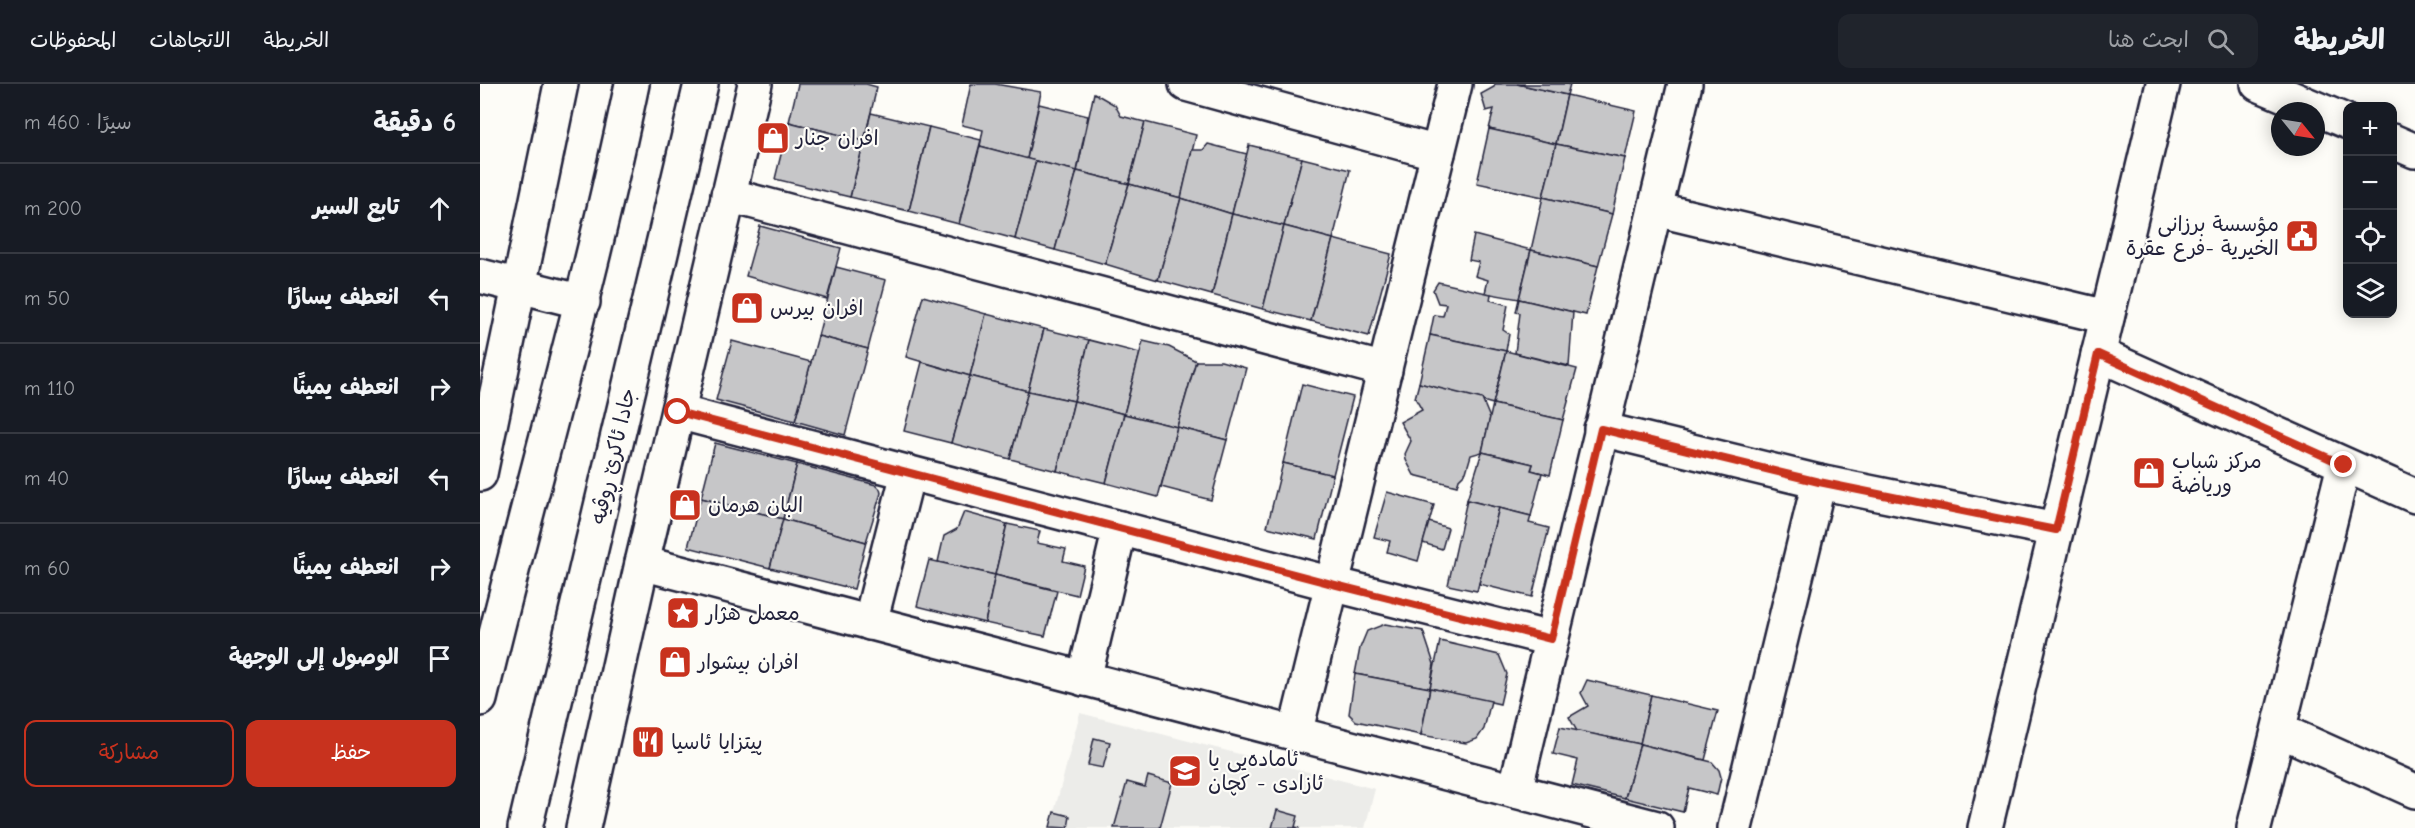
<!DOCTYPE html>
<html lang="ar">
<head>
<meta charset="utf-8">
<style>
  :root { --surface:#171b24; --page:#20242c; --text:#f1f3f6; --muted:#9ea1a6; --line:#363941; --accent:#c8321e }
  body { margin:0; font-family:"Comic Neue","Playpen Sans Arabic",sans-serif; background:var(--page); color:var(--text); direction:rtl }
  .controls { position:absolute; right:18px; top:18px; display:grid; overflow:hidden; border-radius:12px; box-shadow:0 3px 15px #0003 }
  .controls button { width:54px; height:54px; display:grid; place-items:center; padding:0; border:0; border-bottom:2px solid var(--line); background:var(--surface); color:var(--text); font:30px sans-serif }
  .compass { position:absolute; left:1791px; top:18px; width:54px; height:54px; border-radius:50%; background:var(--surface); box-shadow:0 3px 15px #0003; rotate:120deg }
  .stop { position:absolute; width:18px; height:18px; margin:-14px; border:4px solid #c8321e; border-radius:50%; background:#fff }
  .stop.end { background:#c8321e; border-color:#fff; box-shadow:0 2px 6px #0008 }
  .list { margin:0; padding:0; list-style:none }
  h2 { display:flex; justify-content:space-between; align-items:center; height:78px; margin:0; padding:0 24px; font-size:26px }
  h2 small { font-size:20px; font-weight:400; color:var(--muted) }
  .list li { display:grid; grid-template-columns:39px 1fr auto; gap:18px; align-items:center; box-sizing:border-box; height:90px; padding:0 24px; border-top:2px solid var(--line) }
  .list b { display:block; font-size:22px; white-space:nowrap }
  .list em { font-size:20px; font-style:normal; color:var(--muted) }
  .actions { display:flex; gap:12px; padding:18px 24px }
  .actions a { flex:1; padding:14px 0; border:2px solid var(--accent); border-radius:12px; text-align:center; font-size:21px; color:var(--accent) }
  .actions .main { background:var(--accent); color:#fff }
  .icon { flex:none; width:33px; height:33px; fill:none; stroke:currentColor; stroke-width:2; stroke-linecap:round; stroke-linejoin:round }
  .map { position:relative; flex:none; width:1935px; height:744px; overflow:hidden; direction:ltr }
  header { display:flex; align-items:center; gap:36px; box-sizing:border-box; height:84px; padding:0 30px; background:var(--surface); border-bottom:2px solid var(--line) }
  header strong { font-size:28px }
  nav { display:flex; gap:33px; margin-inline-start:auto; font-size:21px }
  .search { width:420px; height:54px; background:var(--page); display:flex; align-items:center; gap:15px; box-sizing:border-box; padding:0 21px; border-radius:12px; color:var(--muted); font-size:22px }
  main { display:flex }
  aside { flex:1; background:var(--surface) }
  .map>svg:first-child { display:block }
  .built { fill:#ecece9 }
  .building { fill:#c6c6c8; stroke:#22223b; stroke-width:1.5 }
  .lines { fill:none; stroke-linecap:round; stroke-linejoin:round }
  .minor-casing { stroke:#22223b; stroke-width:38 }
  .highway-casing { stroke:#22223b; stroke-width:38 }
  .minor { stroke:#fdfcf7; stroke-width:33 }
  .highway { stroke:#fdfcf7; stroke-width:33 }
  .route { stroke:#c8321e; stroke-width:8 }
  .labels { text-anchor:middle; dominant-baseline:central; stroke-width:4.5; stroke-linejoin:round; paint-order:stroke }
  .poi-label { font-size:21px; fill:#22223b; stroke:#fdfcf7; text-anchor:start }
  .street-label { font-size:21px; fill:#22223b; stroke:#fdfcf7 }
</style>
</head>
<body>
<header>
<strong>الخريطة</strong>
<div class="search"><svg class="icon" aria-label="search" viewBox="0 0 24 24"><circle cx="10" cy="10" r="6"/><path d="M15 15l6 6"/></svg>ابحث هنا</div>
<nav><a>الخريطة</a><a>الاتجاهات</a><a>المحفوظات</a></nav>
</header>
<main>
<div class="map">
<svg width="1935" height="744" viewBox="0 0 1935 744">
  <rect width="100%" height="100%" fill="#fdfcf7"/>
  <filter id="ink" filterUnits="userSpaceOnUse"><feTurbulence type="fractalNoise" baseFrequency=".0167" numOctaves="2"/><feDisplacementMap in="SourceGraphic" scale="12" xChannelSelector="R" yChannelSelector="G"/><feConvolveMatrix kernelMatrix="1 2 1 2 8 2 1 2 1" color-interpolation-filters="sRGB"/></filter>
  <g filter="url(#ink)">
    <path class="built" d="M600,629L895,705L885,744H570Z"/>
    <g class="building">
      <path d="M318,0H386L397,3L384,57L309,38Z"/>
      <path d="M491,0H515L561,8L547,75L500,62L503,46L482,41Z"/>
      <path d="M1015,0H1037L1087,11L1076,60L1009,45L1014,25L1006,27L1001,10L1014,3Z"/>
      <path d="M1037,0H1090L1087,11Z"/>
      <path d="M614,9L635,21L641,32L665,38L649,100L597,87Z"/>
      <path d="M1087,11L1156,27L1145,74L1076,60Z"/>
      <path d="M559,20L608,32L597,87L547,75Z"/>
      <path d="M391,29L449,43L429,127L370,113Z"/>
      <path d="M309,38L384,57L370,113L295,95Z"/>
      <path d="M665,38L716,51L701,114L649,100Z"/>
      <path d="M449,43L501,56L479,140L429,127Z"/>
      <path d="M1009,45L1076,60L1063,113L997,99Z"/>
      <path d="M728,60L767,70L752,130L701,114L712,66H723Z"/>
      <path d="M1076,60L1145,74L1132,130L1063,113Z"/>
      <path d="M769,61L822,74L804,142L752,130Z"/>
      <path d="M500,62L556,77L535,155L479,140Z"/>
      <path d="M822,74L870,86L853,155L804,142Z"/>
      <path d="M556,77L597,87L575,166L535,155Z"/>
      <path d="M597,87L649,100L625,180L575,166Z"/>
      <path d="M649,100L701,114L678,196L625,180Z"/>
      <path d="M1063,113L1132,130L1118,182L1051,166Z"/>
      <path d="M701,114L752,130L732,211L678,196Z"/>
      <path d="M752,130L804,142L783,225L732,211Z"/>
      <path d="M280,142L361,164L347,215L266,192Z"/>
      <path d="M804,142L853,155L831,237L783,225Z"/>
      <path d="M994,151L1051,166L1039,215L1005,209L1008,196L995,192L999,178L989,176Z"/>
      <path d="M853,155L911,170L889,252L831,237Z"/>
      <path d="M1051,166L1118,182L1106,231L1039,215Z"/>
      <path d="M356,183L406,196L388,265L338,252Z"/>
      <path d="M958,198L1011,210L1010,216L1028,221L1023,246L1029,250L1026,267L950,251L954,231L963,232L966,220L958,219L953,206Z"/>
      <path d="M443,212L506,230L490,292L426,273Z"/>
      <path d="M1039,215L1093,228L1089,282L1035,269L1040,229L1036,228Z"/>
      <path d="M506,230L564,245L548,307L490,292Z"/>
      <path d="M564,245L609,256L594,317L548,307Z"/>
      <path d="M950,251L1026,267L1013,320L939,299Z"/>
      <path d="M338,252L388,265L365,351L315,337Z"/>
      <path d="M609,256L660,269L644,330L594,317Z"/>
      <path d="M252,257L331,278L315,337L236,316Z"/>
      <path d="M663,257L689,263L716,277L697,343L644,330Z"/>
      <path d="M1026,267L1097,285L1083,336L1013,320Z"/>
      <path d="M716,277H741L766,284L747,356L697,343Z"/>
      <path d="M442,278L490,292L471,359L424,347Z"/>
      <path d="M490,292L548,307L530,375L471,359Z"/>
      <path d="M939,299L1002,315L1010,334L1002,368L991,371L986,388L979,395L977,402L934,391L926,376L925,370L931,357L920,338L942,326L935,314Z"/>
      <path d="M822,300L873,313L853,391L803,379Z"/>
      <path d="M548,307L594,317L577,387L530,375Z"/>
      <path d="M594,317L644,330L626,399L577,387Z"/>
      <path d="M1013,320L1083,336L1070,391L1051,386L1053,380L1002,368Z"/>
      <path d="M644,330L697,343L678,413L626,399Z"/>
      <path d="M697,343L747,356L731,416L681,403Z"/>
      <path d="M235,359L317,380L303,435L221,414Z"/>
      <path d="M1002,368L1053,380L1051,386L1062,389L1051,432L987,416Z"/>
      <path d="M803,379L853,391L837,455L787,443Z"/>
      <path d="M317,380L396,401L400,405L401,409L386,458L303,435Z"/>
      <path d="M907,408L954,421L938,477L907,468L910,457L894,453Z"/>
      <path d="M221,414L303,435L290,484L208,463Z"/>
      <path d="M987,416L1019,424L997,507L968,501Z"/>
      <path d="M1019,424L1051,432L1049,439L1069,444L1052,513L999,500Z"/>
      <path d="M484,428L527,440L515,491L458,478L464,452L477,445Z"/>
      <path d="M303,435L386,458L374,505L290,484Z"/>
      <path d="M949,438L968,444L962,465L943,459Z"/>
      <path d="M527,440L560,447L557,459L586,465L583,477L604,482L597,511L515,491Z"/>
      <path d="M449,476L515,491L505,539L437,522Z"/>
      <path d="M515,491L577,507L565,552L505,539Z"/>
      <path d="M905,540L943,547L954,580L950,604L875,590L880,564L887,547Z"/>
      <path d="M960,557L1019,571L1027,590L1020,620L950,604Z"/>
      <path d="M875,590L950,604L941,651L876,637L869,630Z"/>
      <path d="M1107,596L1171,611L1160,660L1097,647L1089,633L1108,622L1101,609Z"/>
      <path d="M950,604L1011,617L1004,645L997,655L986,659L941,651Z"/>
      <path d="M1171,611L1238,627L1225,676L1160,660Z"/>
      <path d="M1080,643L1160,660L1145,714L1092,701L1098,676L1073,670Z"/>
      <path d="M614,654L630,658L623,684L608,681Z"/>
      <path d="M1160,660L1232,678L1239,686L1241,693L1237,711L1209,704L1203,728L1145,714Z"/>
      <path d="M668,692L692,699L680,744H634L647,698L665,703Z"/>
      <path d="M797,726L818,732L815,743L820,744H792Z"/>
      <path d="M574,728L590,732L588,744L570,743Z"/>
    </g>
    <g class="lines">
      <defs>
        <g id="minor">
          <path d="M706,0L958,69"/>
          <path d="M1778,0L1868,38"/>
          <path d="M1912,57L1935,67"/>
          <path d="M248,111L905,286"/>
          <path d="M1175,125L1627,233"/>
          <path d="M0,192L103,218"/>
          <path d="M1618,270L1935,412"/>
          <path d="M198,328L852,500L1071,555"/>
          <path d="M1121,345L1339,398L1576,446"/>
          <path d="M0,390L81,0"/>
          <path d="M162,479L1177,744"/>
          <path d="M390,539L428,389"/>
          <path d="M604,595L640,444"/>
          <path d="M1799,646L1935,707"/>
          <path d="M815,650L975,0"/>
          <path d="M1035,707L1205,0"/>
          <path d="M103,744L162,479L275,0"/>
          <path d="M1255,744L1339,398"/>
          <path d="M1505,744L1683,0"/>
          <path d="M1774,744L1864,381"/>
        </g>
        <g id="highway">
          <path d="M0,615C49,410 109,207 152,0"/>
          <path d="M45,744L221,0"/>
        </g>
      </defs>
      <use href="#minor" class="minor-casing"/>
      <use href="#highway" class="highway-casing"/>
      <use href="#minor" class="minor"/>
      <use href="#highway" class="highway"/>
    </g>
  </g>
  <g class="lines" filter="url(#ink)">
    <path class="route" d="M198,328L852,500L1071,555L1121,345L1339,398L1576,446L1618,270L1864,381"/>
  </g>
  <defs>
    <symbol id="shop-square" viewBox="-11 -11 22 22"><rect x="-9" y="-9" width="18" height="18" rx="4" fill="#c8321e" stroke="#fdfcf7"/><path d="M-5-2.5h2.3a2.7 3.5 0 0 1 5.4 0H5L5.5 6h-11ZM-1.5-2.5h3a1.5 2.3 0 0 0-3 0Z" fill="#fff"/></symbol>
    <symbol id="civic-square" viewBox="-11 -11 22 22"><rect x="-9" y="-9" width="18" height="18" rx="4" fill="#c8321e" stroke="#fdfcf7"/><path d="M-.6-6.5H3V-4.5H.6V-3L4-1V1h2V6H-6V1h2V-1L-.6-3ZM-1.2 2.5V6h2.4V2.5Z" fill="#fff"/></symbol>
    <symbol id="sight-square" viewBox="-11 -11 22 22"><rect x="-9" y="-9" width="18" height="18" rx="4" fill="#c8321e" stroke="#fdfcf7"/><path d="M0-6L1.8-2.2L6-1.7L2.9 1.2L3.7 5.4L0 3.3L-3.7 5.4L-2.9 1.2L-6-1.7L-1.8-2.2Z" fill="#fff"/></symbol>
    <symbol id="restaurant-square" viewBox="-11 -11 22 22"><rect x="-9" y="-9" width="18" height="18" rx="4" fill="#c8321e" stroke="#fdfcf7"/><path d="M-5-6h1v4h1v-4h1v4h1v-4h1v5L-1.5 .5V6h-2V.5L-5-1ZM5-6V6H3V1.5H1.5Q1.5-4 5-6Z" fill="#fff"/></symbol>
    <symbol id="school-square" viewBox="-11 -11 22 22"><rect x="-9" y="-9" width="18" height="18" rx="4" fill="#c8321e" stroke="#fdfcf7"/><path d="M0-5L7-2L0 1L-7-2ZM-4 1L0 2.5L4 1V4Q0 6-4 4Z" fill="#fff"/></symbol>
  </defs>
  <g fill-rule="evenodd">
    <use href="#shop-square" x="274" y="35" width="38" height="38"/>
    <use href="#civic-square" x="1803" y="133" width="38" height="38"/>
    <use href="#shop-square" x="248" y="205" width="38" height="38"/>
    <use href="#shop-square" x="1650" y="370" width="38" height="38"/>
    <use href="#shop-square" x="186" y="402" width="38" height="38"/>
    <use href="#sight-square" x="184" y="510" width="38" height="38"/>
    <use href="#shop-square" x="176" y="559" width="38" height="38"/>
    <use href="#restaurant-square" x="149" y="639" width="38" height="38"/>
    <use href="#school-square" x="686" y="668" width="38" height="38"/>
  </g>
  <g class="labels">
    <g class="poi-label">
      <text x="316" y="54">افران جنار</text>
      <text x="1799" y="140" text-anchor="end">مؤسسة برزانى<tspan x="1799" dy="24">الخيرية -فرع عقرة</tspan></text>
      <text x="290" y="224">افران بيرس</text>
      <text x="1692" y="377">مركز شباب<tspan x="1692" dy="24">ورياضة</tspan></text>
      <text x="228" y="421">البان هرمان</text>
      <text x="226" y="529">معمل هژار</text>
      <text x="218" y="578">افران بيشوار</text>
      <text x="191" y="658">پیتزایا ئاسیا</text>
      <text x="728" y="675">ئامادەیی یا<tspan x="728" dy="24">ئازادی - کچان</tspan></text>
    </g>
    <g class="street-label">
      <text transform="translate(133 372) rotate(-77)">جادا ئاکرێ ڕوڤیە</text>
    </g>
  </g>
</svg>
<div class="controls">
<button>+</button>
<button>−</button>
<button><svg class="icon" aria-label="locate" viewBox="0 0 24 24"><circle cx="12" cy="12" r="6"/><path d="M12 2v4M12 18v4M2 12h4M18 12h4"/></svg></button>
<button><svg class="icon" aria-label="layers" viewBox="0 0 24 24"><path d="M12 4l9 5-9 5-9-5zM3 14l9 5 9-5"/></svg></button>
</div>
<svg class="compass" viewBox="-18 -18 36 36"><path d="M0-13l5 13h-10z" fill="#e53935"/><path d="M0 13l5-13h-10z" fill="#9ea1a6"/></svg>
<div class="stop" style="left:198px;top:328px"></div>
<div class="stop end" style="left:1864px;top:381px"></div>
</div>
<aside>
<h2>6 دقيقة<small>سيرًا · 460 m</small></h2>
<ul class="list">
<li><svg class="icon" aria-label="ahead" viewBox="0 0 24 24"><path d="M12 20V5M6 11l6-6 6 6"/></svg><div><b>تابع السير</b></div><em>200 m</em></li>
<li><svg class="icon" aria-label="left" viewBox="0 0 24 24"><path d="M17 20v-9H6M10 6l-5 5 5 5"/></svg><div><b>انعطف يسارًا</b></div><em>50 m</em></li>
<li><svg class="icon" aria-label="right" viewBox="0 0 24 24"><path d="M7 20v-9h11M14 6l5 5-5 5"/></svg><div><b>انعطف يمينًا</b></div><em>110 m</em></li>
<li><svg class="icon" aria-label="left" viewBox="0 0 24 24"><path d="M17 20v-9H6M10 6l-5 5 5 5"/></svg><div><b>انعطف يسارًا</b></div><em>40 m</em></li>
<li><svg class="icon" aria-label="right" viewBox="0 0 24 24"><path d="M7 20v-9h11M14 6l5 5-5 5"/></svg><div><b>انعطف يمينًا</b></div><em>60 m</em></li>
<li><svg class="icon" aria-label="arrive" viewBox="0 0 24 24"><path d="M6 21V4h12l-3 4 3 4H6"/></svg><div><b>الوصول إلى الوجهة</b></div></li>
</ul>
<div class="actions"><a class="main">حفظ</a><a>مشاركة</a></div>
</aside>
</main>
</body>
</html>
